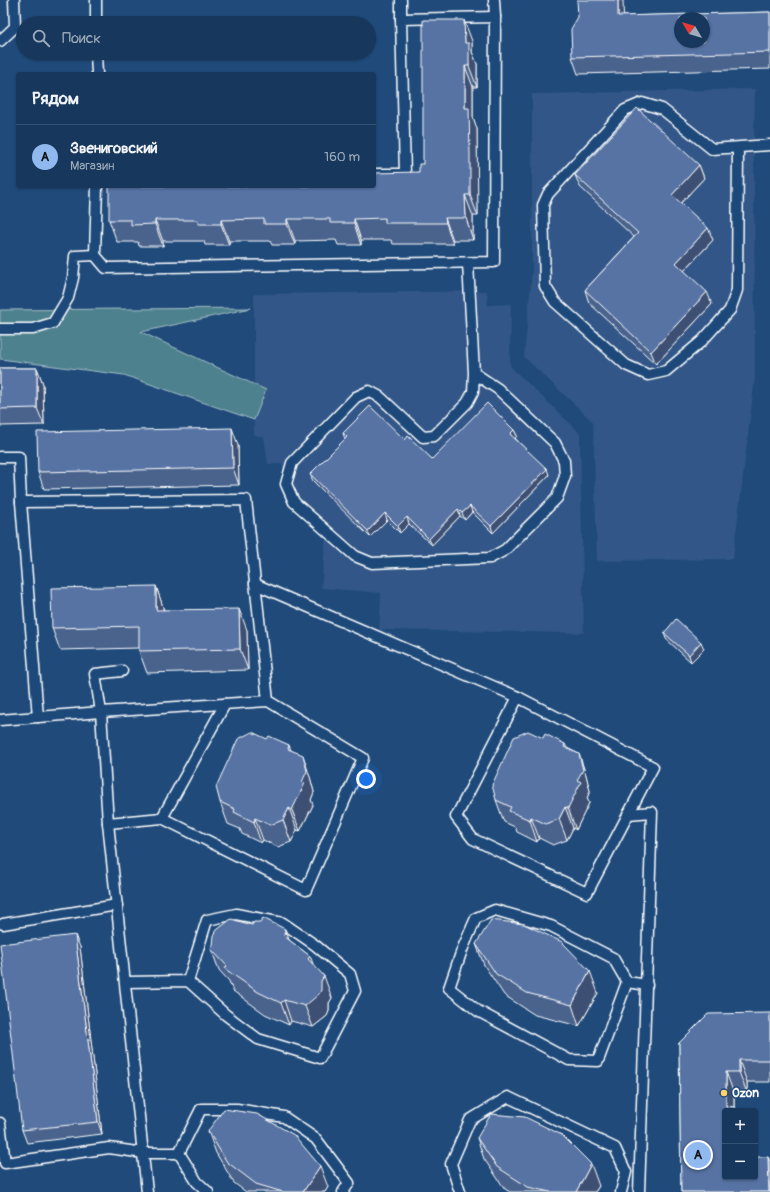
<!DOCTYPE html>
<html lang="ru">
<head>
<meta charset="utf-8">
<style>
  :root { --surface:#17385c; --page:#203f62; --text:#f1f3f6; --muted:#9eacbb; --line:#365272; --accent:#90b9f0 }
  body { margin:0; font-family:Pangolin,sans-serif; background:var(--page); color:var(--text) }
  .controls { position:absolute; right:12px; bottom:12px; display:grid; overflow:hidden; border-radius:4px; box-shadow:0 1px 3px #0004 }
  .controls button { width:36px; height:36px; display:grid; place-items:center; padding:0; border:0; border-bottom:1px solid var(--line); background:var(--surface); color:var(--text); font:20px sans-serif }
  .compass { position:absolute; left:674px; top:12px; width:36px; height:36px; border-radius:50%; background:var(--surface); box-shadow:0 1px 3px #0004; rotate:308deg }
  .you { position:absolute; left:366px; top:779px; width:14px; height:14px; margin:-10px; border:3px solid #fff; border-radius:50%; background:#1a73e8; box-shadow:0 0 0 6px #1a73e833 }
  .badge { display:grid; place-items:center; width:26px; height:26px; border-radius:50%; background:var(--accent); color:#111; font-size:13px; font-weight:700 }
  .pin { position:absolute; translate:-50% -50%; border:2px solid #fff; box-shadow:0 1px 4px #0006 }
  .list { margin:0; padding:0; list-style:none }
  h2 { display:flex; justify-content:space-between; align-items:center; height:52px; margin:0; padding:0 16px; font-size:17px }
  h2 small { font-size:13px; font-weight:400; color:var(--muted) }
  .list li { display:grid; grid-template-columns:26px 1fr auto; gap:12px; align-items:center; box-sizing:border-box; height:64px; padding:0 16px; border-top:1px solid var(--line) }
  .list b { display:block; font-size:15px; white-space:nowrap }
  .list p { margin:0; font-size:13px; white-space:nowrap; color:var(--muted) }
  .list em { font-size:13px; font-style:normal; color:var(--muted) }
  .icon { flex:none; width:22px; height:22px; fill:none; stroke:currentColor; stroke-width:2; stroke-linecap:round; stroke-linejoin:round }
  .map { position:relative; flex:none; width:770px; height:1192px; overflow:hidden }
  .search { position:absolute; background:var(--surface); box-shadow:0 1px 3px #0004; left:16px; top:16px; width:360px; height:44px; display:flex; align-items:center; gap:10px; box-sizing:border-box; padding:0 14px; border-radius:22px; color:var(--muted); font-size:15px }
  .panel { position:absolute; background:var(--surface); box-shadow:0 1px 3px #0004; left:16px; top:72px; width:360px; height:116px; border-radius:4px }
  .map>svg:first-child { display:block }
  .built { fill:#305687 }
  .green { fill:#4d818e; stroke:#a6c0c6 }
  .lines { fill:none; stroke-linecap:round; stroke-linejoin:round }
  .service-casing { stroke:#fff; stroke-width:13 }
  .service { stroke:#1f4a7a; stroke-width:10 }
  .wall { fill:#4a638d; stroke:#fff }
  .shaded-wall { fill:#3c5073; stroke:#fff }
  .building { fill:#5673a4; stroke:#fff; fill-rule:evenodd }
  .poi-dot { fill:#ffd166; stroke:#1f4a7a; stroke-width:1.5 }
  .labels { text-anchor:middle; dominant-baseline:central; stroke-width:3; stroke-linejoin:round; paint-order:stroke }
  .poi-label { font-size:12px; font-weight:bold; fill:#fff; stroke:#1f4a7a; text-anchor:start }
</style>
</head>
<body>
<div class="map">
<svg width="770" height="1192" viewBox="0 0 770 1192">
  <rect width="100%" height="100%" fill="#1f4a7a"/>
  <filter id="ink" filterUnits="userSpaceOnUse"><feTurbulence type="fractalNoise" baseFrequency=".025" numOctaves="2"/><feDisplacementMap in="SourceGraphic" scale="8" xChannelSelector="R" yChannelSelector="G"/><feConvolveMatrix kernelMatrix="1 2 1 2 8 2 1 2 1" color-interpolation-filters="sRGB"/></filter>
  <g filter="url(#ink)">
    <g class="built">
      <path d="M755,89L754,147L755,378L733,559L597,561L593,422L524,357L532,271V94Z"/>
      <path d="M487,291L488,305L511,304L510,366L580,433L584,633L379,630L381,593L321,588L326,535L289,503L282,464H268L264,437L254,435V294Z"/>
    </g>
    <path class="green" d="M251,308L141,332L266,390L254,420L124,375L0,359V310Z"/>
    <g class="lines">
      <defs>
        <g id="service">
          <path d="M96,0V23"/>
          <path d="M401,0V19"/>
          <path d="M494,0L495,17"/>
          <path d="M0,41L15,27L14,0"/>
          <path d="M96,53L97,74"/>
          <path d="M738,148L737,290L730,310L702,341L666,371L648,375L626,365L555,302L545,286L543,205L548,194L625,110L642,103L662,109L712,149L770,145"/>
          <path d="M97,186L95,255L106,268L494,262L495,17L401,19L405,174H374"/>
          <path d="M468,263L474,373L498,389L555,443L564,461L565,476L557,498L505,550L490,558L372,563L355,556L294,502L286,484L292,463L356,397L369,391L380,397L423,437L434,436L467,403L473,392L474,373"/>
          <path d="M0,329H33L53,323L68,298L73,278L75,256L95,255"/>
          <path d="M0,457H19L21,502L38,717"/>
          <path d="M21,502L246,500L268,701L101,712L95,674L122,671"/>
          <path d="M255,584L518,697"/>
          <path d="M518,697L653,767L587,893L473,839L456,817Z"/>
          <path d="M0,720L101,712L108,823L147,1192"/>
          <path d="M628,814L652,812L639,1192"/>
          <path d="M162,818L225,704"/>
          <path d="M108,823L162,818L306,890L363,758L268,701"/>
          <path d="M495,910L551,926L613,958L627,982L598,1061L569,1060L478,1011L449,988L462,950L476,918Z"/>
          <path d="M3,924L117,905"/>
          <path d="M126,982L188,981L226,1015L258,1039L320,1058L355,991L350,974L315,945L283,923L236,914L207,920L188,981"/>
          <path d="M627,982L647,985"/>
          <path d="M0,1123L5,1163L109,1148L144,1153H179"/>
          <path d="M179,1153L201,1109H237L284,1117L316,1139L349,1183L343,1192"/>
          <path d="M179,1153L197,1182L208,1192"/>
          <path d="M460,1192L451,1164L470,1120L508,1097L615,1148L626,1172L621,1192"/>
        </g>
      </defs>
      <use href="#service" class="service-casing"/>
      <use href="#service" class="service"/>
    </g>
    <g class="wall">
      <path d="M770,12V69L578,74L572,57L624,16Z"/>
      <path d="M472,41V52L477,64V87H473V117L477,129V176L478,216H473V240H453V244H393L391,240H361V245H338L336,240L295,241V245H272L270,241H229V245H205L204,241H163V246H139L138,242H117L109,220L374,186L419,172L423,164Z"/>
      <path d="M699,165L704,178L681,203L713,240L684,271L712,304L656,364L589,303L585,290L634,237L580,187L575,175Z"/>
      <path d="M0,368H37L43,384L44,425L0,426Z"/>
      <path d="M514,430L517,436L515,438L549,475L493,533L472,512L465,520L460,516L432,545L409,524L400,533L387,520L370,537L313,481L310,474L345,439L343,433L405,440L432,459Z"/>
      <path d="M238,445L239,485L44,489L38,472Z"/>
      <path d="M156,586L164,610L247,630L248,670L147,673L139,651V648L60,650L52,628Z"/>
      <path d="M664,633L704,649L691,662L666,639Z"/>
      <path d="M543,738L565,744L567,748L579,754L586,775L590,791L587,798L589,803L576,830L573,828L567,840L553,845L539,838L537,842L517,832L515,827L504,822L496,800Z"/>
      <path d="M267,739L289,745L291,750L310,777L314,792L311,800L313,805L300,831L297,830L291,842L278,847L263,840L261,843L242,834L240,829L228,824L220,802Z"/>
      <path d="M252,925L285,929L289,940L310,956L313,965L332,998L329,1003V1011L327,1016L313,1027L291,1021L289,1025L265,1014L233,991L229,981L219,970L211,949Z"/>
      <path d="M476,944L598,993L579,1026L535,1015L504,995L484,965Z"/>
      <path d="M80,947L102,1134L27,1143L22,1130Z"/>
      <path d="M770,1013V1082H747V1093L734,1094V1107H735L737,1111H725V1177L768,1157L770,1161V1192H681L679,1043Z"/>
      <path d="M208,1131L328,1187L325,1192H246L234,1183L216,1153Z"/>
      <path d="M477,1138L599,1186L595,1192H510L505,1189L484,1159Z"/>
    </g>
    <g class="shaded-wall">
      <path d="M618,0H623L624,33L618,16Z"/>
      <path d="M464,20L472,41V52L477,64V87L469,66L465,43Z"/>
      <path d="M465,66L473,87V117L477,129L478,216L470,195L465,108Z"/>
      <path d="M699,165L704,178L677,207L672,195Z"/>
      <path d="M465,195L473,216V240L466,218Z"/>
      <path d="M445,218L453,240V244L446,223Z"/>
      <path d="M287,219L295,241V245L287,224Z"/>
      <path d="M354,219L361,240V245L354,223Z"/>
      <path d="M155,220L163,241V246L155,224Z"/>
      <path d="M221,220L229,241V245L221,224Z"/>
      <path d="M708,228L713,240L680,275L676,263Z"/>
      <path d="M707,292L712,304L656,364L651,352Z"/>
      <path d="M37,368L43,384L44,425L37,408Z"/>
      <path d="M232,428L238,445L239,485L233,468Z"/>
      <path d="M514,430L517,436L513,440L510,434Z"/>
      <path d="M547,469L549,475L493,533L491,526Z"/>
      <path d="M470,506L472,512L465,520L462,513Z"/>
      <path d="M458,509L460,516L432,545L429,539Z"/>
      <path d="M385,513L387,520L370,537L368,531Z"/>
      <path d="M407,517L409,524L400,533L398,526Z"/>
      <path d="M156,586L163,607L164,632L156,610Z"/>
      <path d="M239,609L247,630L248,670L240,649Z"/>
      <path d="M701,642L704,649L691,662L689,655Z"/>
      <path d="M579,754L586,775L590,791L587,798L589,803L576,830L568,808L577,780Z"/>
      <path d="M303,755L310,777L314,792L311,800L313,805L300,831L292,810L302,782Z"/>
      <path d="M565,807L573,828L567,840L559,819Z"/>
      <path d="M289,808L297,830L291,842L283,820Z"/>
      <path d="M531,817L539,838L537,842L530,820Z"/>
      <path d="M255,818L263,840L261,843L254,822Z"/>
      <path d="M285,929L293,951L284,936Z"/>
      <path d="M75,935L80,947L102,1134L98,1122Z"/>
      <path d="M310,956L318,977L308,959Z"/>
      <path d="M590,971L598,993L579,1026L572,1005Z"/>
      <path d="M324,976L332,998L329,1003V1011L327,1016L313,1027L305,1006Z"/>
      <path d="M284,1000L291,1021L289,1025L281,1003Z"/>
      <path d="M739,1060L747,1082V1093L739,1072Z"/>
      <path d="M726,1072L734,1094V1111L726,1106Z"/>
      <path d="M768,1157L770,1161V1192H769Z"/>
      <path d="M591,1164L599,1186L595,1192H576Z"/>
      <path d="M320,1166L328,1187L325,1192H303Z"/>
    </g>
    <g class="building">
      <path d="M577,0H618V16L770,12V52L572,57L571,29L578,17ZM680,18H704V42H680Z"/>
      <path d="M423,20H464L465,43H469V66H465V108H469L470,155V195H465L466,218H445L446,223H385V218L354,219V223H330V219H287V224H264V219L221,220V224H198V220H155V224L131,225V220H109V186H374V173L419,172V164H423Z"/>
      <path d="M637,108L699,165L672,195L708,228L676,263L707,292L651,352L585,290L638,233L575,175Z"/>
      <path d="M0,368H37V408L0,409Z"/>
      <path d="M487,403L514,430L510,434L547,469L491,526L470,506L462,513L458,509L429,539L407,517L398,526L385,513L368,531L310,474L347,437L343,433L370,406L405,440L408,436L432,459Z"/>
      <path d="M232,428L233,468L38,472L37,432Z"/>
      <path d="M156,586V610L239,609L240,649L139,651V626L52,628L51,588Z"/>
      <path d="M676,619L701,642L689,655L664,633Z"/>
      <path d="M528,731L543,738L545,734L565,744L564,747L579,754L583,770L577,780L581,782L568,808L565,807L559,819L546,824L531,817L530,820L509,811L511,807L496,800L492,785L514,737Z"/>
      <path d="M252,732L267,739L269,736L289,745L288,749L303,755L307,771L302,782L305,783L292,810L289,808L283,820L270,825L255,818L254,822L234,812L235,809L220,802L216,787L238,739Z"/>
      <path d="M263,918L285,929L284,936L310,956L308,959L324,976L321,981V990L319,994L305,1006L284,1000L281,1003L258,992L225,969L227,966L211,949L213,945L214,935L217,930L231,919L252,925L254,922H260Z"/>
      <path d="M491,920L524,924L562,942L590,971L572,1005L527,993L496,974L476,944Z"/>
      <path d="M75,935L98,1122L22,1130L0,944Z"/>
      <path d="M770,1013V1060H739V1072H726V1106L735,1107V1111H725V1177H755V1157H768L769,1192H681L679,1043L708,1014Z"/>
      <path d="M224,1109L257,1114L294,1135L320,1166L303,1192H283L256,1184L227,1162L208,1131Z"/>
      <path d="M491,1114L525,1117L562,1135L591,1164L576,1192H550L528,1187L497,1167L477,1138Z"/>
    </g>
  </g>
  <circle class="poi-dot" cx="724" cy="1093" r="4"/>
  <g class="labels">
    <g class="poi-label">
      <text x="732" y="1093">Ozon</text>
    </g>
  </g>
</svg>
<div class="controls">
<button>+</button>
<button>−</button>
</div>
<svg class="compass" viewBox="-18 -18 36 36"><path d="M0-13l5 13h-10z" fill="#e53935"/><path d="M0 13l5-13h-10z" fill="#9eacbb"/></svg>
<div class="you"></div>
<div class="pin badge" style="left:698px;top:1155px">A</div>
<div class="search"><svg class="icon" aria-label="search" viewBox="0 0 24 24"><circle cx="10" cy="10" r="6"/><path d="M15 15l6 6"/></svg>Поиск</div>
<section class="panel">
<h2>Рядом<small></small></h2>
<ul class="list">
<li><span class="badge">A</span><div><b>Звениговский</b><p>Магазин</p></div><em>160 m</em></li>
</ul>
</section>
</div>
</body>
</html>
